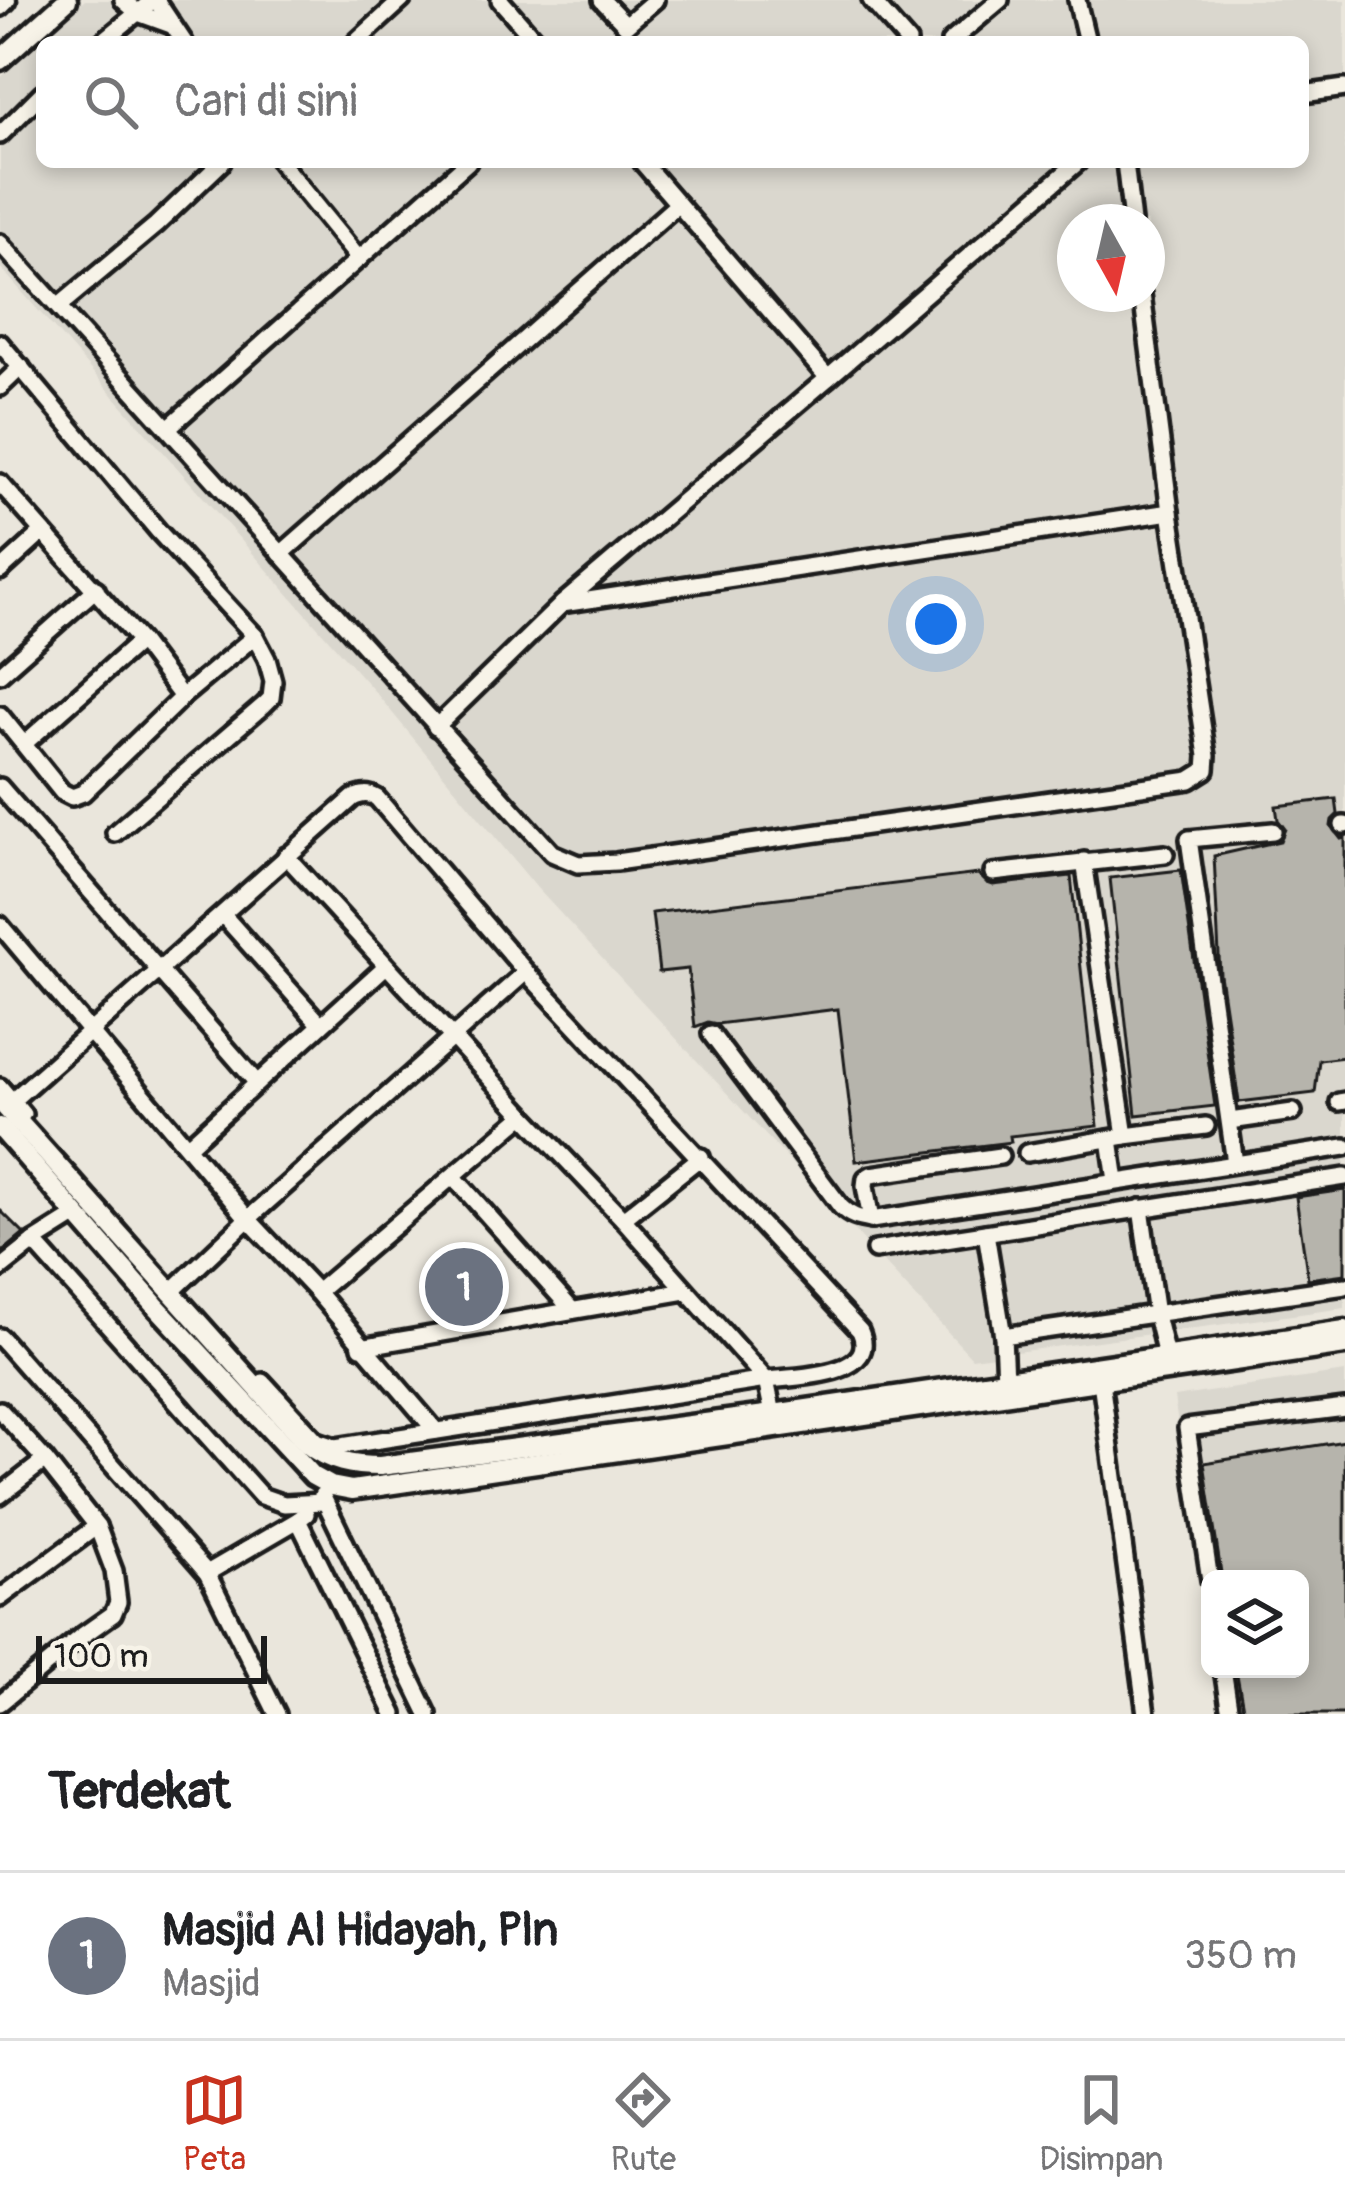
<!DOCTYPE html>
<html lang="id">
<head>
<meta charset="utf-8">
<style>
  :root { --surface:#fff; --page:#f2f2f2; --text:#202124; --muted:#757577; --line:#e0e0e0; --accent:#c8321e }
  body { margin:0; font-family:Pangolin,sans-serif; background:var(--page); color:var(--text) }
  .controls { position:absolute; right:36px; bottom:36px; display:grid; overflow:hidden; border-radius:18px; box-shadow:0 6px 18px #0003 }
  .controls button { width:108px; height:108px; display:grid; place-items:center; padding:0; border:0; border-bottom:3px solid var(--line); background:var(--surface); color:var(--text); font:60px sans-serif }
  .compass { position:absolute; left:1057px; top:204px; width:108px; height:108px; border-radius:50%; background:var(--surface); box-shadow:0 6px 18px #0003; rotate:172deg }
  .scale { position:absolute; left:36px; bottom:30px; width:231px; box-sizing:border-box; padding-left:12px; border:6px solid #1c1c1c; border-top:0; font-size:33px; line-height:42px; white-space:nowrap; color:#1c1c1c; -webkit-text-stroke:9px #f7f3e8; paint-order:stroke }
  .you { position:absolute; left:936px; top:624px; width:42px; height:42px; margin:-30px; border:9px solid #fff; border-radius:50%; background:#1a73e8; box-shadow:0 0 0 18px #1a73e833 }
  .badge { display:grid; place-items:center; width:78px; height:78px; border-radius:50%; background:var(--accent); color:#fff; font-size:39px; font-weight:700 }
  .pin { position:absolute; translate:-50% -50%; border:6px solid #fff; box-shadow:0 3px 12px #0006 }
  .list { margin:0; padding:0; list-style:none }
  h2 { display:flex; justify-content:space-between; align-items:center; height:156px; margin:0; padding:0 48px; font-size:51px }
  h2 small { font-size:39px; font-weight:400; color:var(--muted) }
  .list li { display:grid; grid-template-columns:78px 1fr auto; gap:36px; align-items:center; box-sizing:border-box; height:168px; padding:0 48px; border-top:3px solid var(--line) }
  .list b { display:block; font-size:45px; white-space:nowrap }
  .list p { margin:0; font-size:39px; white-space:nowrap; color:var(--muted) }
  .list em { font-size:39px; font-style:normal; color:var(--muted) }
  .icon { flex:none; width:66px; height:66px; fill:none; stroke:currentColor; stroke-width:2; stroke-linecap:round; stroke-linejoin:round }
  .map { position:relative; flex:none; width:1345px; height:1714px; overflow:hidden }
  .search { position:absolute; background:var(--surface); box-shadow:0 6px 18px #0003; left:36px; right:36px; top:36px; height:132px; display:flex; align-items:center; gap:30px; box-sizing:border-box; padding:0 42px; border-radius:18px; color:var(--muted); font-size:45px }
  .sheet { height:324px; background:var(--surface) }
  nav { display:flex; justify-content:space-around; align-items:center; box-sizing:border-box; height:168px; border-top:3px solid var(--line); background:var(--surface); font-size:33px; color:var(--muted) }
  nav a { display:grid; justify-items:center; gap:6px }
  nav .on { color:var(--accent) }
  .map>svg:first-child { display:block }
  .built { fill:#dad7ce; fill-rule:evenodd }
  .building { fill:#b6b4ac; stroke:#1c1c1c; stroke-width:3 }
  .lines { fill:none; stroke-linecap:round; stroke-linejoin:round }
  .minor-casing { stroke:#1c1c1c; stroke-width:24 }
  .major-casing { stroke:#1c1c1c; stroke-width:27 }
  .minor { stroke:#f7f3e8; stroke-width:15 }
  .major { stroke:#f7f3e8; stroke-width:18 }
</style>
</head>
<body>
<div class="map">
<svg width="1345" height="1714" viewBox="0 0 1345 1714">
  <rect width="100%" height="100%" fill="#eae6dc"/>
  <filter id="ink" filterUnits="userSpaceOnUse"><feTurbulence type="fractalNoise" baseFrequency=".00833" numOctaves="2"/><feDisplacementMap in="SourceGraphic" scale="24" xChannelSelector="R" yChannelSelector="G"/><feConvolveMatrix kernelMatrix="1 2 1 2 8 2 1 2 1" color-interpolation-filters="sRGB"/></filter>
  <g filter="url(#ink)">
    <g class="built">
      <path d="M85,0H1345V1308L972,1358L537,888L376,693L0,267V78ZM42,42H1303V162H42ZM1075,222H1147V294H1075Z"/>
      <path d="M1345,1372V1714H1220L1214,1669H1300V1579H1210V1643L1174,1397Z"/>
    </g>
    <g class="building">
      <path d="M1336,799L1338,814L1332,820L1331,826L1341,839L1345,838V1057L1319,1060L1315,1093L1239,1102L1220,975L1214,856L1280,841L1285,829L1278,820L1276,806Z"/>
      <path d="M1181,870L1215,1106L1136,1115L1110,878Z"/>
      <path d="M978,874L987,883L993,885L1071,876L1098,1126L1010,1136L1011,1142L856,1161L838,1009L717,1024L708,1022L695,1027L688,969L659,972L652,913Z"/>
      <path d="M1345,1190V1274L1308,1279L1296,1197Z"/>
      <path d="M0,1210L24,1234L0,1254Z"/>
      <path d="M1345,1441V1714H1244L1236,1669H1300V1579H1222L1204,1463Z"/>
    </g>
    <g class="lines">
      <defs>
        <g id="minor">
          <path d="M123,0L138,13L171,25"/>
          <path d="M156,0L184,42"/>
          <path d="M500,0L537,42"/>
          <path d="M602,0L626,25L655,0"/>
          <path d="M871,0L908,42"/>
          <path d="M1077,0L1087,42"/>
          <path d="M102,42L153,0"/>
          <path d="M356,42L402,0"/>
          <path d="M950,42L1000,0"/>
          <path d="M1303,94L1345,88"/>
          <path d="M0,135L42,93"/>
          <path d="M280,162L359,259"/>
          <path d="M642,162L828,378L1078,162"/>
          <path d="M1125,162L1132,222"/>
          <path d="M0,243L552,853L578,864L616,862L1190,780L1206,770L1207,756L1170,512L1142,294"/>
          <path d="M59,306L156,225L222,162"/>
          <path d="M0,343L159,532L255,636L267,659L273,681L271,698L264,705L115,833"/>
          <path d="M0,387L21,367"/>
          <path d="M168,428L468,162"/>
          <path d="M0,483L140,641L182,697"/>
          <path d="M281,554L678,204"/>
          <path d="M0,571L43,532"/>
          <path d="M562,604L1170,512"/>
          <path d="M0,674L96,589"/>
          <path d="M0,715L62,792L72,797L83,793L182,697L255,636"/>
          <path d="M436,727L562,604L828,378"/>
          <path d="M25,743L140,641"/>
          <path d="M0,787L257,1083"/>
          <path d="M1343,825H1345"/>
          <path d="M286,856L524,1115L623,1219L766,1380L773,1414"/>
          <path d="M1084,861L1125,1136L1206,1126"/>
          <path d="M993,873L1165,854"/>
          <path d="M223,915L321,1025"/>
          <path d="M0,925L248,1219L317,1292L436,1431"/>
          <path d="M711,1034L841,1207C850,1216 858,1218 871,1220L1345,1147"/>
          <path d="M0,1087L23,1114"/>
          <path d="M12,1101L353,798C362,794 368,793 377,798L526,972L860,1331C881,1377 792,1377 766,1380L335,1447L317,1441L263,1382"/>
          <path d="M1339,1102L1345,1101"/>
          <path d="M1230,1121L1293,1112"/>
          <path d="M1110,1139L1116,1181"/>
          <path d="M188,1146L386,966"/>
          <path d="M1027,1153L1125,1136"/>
          <path d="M1235,1163L1189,839L1273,831"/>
          <path d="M453,1176L572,1310"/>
          <path d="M1141,1208L1156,1315L1166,1356"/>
          <path d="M623,1219L701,1157"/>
          <path d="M871,1220L865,1186L866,1178L871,1175L1000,1156"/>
          <path d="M986,1233L1003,1336L1005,1380"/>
          <path d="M34,1242L261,1496L284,1504L323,1502"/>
          <path d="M875,1250L1345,1177"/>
          <path d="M0,1269L34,1242L77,1215"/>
          <path d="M317,1292L524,1115"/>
          <path d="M170,1293L248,1219L526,972"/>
          <path d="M1003,1336L1345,1286"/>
          <path d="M0,1337L207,1573"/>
          <path d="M361,1347L686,1291"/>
          <path d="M1101,1381L1146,1714"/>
          <path d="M0,1410L45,1460L97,1526L114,1571L118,1602L113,1614L79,1638L0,1703"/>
          <path d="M0,1495L45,1460"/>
          <path d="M322,1495L428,1714"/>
          <path d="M306,1514L298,1520L394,1714"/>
          <path d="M1210,1580L1187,1428L1345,1408"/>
          <path d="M0,1598L97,1526"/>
          <path d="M1223,1669L1230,1714"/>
          <path d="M277,1714L207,1573L298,1520"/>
        </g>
        <g id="major">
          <path d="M0,6L6,0"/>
          <path d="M0,60L67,0"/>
          <path d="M0,1101L307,1444C328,1462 354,1466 380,1466L773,1414L1345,1330"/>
          <path d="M0,1127L155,1305L313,1476L331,1486L352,1490L1345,1345"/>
        </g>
      </defs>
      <use href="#minor" class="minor-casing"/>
      <use href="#major" class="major-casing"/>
      <use href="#minor" class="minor"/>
      <use href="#major" class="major"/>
    </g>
  </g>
</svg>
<div class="controls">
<button><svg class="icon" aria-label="layers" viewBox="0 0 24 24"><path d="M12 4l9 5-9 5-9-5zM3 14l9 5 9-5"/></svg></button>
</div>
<svg class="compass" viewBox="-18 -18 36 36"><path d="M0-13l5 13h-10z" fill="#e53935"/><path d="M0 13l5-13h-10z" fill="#757577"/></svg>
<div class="scale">100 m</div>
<div class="you"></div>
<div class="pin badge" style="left:464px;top:1287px;background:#6b7280">1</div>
<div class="search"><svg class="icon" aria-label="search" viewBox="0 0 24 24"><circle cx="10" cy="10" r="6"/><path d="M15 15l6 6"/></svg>Cari di sini</div>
</div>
<section class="sheet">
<h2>Terdekat<small></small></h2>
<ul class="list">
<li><span class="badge" style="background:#6b7280">1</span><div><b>Masjid Al Hidayah, Pln</b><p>Masjid</p></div><em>350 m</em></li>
</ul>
</section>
<nav>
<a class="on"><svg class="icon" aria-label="map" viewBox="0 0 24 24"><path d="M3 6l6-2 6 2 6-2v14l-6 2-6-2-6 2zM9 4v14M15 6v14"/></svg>Peta</a>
<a><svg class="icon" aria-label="directions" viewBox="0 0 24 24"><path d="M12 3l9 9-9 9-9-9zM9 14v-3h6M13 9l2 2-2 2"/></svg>Rute</a>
<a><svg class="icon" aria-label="saved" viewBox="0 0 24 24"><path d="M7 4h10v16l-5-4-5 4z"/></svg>Disimpan</a>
</nav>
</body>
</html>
